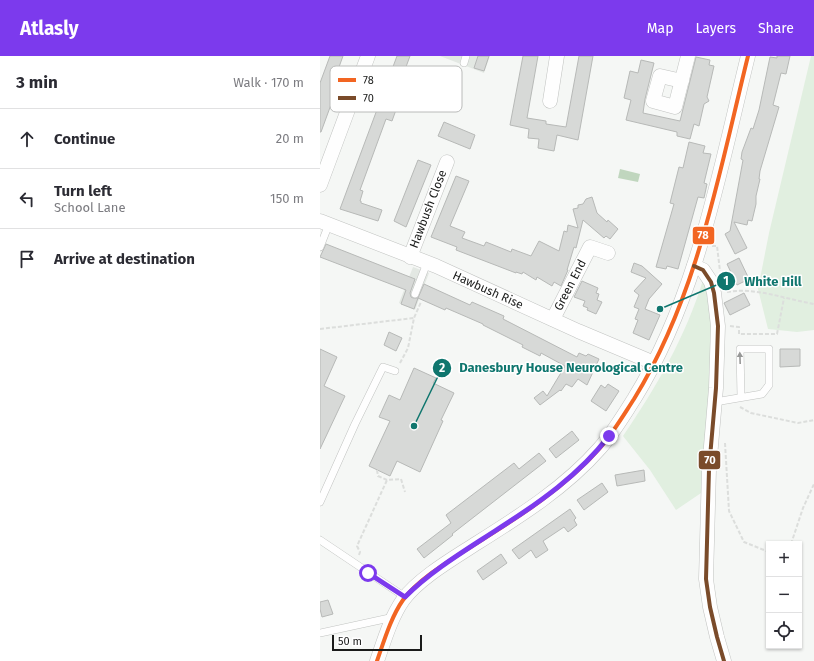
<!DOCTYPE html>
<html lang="en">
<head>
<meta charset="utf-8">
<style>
  :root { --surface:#fff; --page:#f7f7f7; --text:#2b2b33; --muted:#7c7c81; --line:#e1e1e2; --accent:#7c3aed }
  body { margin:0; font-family:"Fira Sans",sans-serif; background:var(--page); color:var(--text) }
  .controls { position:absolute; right:12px; bottom:12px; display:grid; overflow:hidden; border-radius:0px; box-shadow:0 1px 3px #0004 }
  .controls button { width:36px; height:36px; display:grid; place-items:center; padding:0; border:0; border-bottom:1px solid var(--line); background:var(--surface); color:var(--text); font:20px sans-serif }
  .scale { position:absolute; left:12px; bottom:10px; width:90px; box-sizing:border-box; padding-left:4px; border:2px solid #1a1b1a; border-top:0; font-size:11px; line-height:14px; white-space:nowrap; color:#1a1b1a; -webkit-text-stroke:3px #fff; paint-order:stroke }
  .stop { position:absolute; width:12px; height:12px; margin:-9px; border:3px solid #7c3aed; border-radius:50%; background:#fff }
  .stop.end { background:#7c3aed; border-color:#fff; box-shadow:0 1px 4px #0008 }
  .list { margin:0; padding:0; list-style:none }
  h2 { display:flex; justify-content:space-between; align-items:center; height:52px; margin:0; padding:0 16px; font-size:17px }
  h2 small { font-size:13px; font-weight:400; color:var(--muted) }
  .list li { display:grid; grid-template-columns:26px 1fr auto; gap:12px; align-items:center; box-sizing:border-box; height:60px; padding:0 16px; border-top:1px solid var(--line) }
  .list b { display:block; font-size:15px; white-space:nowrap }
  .list p { margin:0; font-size:13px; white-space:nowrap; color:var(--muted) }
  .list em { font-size:13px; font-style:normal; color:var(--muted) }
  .icon { flex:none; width:22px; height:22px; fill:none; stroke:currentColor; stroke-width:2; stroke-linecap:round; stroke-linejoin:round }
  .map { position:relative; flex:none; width:494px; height:605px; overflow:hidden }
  header { display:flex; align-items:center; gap:24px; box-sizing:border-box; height:56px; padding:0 20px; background:var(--accent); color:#fff }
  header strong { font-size:19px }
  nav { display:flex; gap:22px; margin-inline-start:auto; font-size:14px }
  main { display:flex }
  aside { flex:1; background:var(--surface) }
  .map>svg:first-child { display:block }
  .built { fill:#e3e8e3 }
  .green { fill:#e1efe0 }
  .water { fill:#c0d6be }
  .building { fill:#d7d9d7; stroke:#b7b9b7 }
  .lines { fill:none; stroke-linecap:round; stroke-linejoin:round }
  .service-casing { stroke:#c1c3c1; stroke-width:8 }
  .minor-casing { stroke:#c1c3c1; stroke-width:15 }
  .path { stroke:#dcdedc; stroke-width:2; stroke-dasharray:4 2; stroke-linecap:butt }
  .service { stroke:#fefefe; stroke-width:7 }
  .minor { stroke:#fefefe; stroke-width:14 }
  .bus-1-casing { stroke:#fff; stroke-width:7 }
  .bus-2-casing { stroke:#fff; stroke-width:7 }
  .bus-1 { stroke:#f26522; stroke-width:4 }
  .bus-2 { stroke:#7a4b2a; stroke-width:4 }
  .oneway { fill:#979897 }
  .route { stroke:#7c3aed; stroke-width:5 }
  .labels { text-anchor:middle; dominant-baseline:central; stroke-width:3; stroke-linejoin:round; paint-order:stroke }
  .street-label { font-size:12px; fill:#1a1b1a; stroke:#fff }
  .key { fill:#fff; stroke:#babbba; stroke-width:1 }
  .key-label { font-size:11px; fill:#1a1b1a }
  .leader { fill:none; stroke:#0f766e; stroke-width:1.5 }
  .callout-dot { fill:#0f766e; stroke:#fff; stroke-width:1.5 }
  .mark-label { font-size:12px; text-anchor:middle; font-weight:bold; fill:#fff }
  .callout-label { font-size:13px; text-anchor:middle; font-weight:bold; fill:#0f766e; stroke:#fff; stroke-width:3; stroke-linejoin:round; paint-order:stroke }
  .line-badge { stroke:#fff; stroke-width:1.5 }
  .badge-label { font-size:11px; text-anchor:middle; font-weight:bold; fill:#fff }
</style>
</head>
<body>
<header>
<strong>Atlasly</strong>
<nav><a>Map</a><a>Layers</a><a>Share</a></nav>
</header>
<main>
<aside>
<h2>3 min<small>Walk · 170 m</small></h2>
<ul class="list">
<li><svg class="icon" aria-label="ahead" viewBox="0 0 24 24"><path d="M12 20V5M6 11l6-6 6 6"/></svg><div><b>Continue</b></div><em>20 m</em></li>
<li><svg class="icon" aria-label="left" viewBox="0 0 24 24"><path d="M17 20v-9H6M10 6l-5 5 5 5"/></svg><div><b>Turn left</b><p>School Lane</p></div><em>150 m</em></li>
<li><svg class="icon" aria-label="arrive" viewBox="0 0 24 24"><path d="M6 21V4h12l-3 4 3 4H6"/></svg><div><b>Arrive at destination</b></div></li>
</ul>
</aside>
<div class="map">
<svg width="494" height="605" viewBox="0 0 494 605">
  <rect width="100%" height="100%" fill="#f5f7f5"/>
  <g class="built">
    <path d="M120,0H170L164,17Z"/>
    <path d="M93,211L109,217L95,254L79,247Z"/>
  </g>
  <g class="green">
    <path d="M491,0H494V274L477,276L448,273L438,233L449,177Z"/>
    <path d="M383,224L387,227L394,271L384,435L356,454L330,414L303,380C336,332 366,280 383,224Z"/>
  </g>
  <path class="water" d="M300,113L320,118L318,126L298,122Z"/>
  <g class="building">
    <path d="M10,0H23L19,11L24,13L1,76H0V27Z"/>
    <path d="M77,0H90L72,49L77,51L72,65L66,63L40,134L43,135L40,145H41V147L62,154L58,165L20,153Z"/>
    <path d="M158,0H169L164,15L154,12Z"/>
    <path d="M203,0H218L207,62L226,65V68L246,71L259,0H273L258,84L237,79L234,95L218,92L219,83L208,82L209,73L190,69Z"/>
    <path d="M457,0H470L466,18L461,17L453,49L459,51L440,115L439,123H440L436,140V148L432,165L428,164L427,169L414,166L427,192L415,198L405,178L410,175L423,104L421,103L422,96L431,72L433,73L439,54L450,1L457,2Z"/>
    <path d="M376,1L390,4L389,9L394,10L387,41L389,45L384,48L379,70L374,68L370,83L357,80V76L306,64L311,44L304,42L310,15L318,17L321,4L334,7L325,43L323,57L360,65Z"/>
    <path d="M124,66L155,79L150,93L118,80Z"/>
    <path d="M369,86L385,90L383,97L391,98L384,127L387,128L384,142L378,141L358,213L347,210L346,213L336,211L354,148L350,147L359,111L363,112Z"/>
    <path d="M98,104L111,109L86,171L74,165Z"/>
    <path d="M136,120L149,125L130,170L145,176L142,182L164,190L166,186L191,196L192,193L211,200L219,185L239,195L244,175L247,176L248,169L258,172L253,153L258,152V149L263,148L266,143L272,141L277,157L287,166L288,164L298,173L290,183L286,180L284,182L263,164L256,192L254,191L247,214H248L241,230L234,226L232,230L217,221L216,224L203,216L202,218L196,216V217L136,194L137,191L111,181Z"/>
    <path d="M6,188L95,223L90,237L91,241L93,242H98L104,228L150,249L152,246L184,260L183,263L257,301L259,297L266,300L268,298L279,303L267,329L258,323L252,331L246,328L241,335L240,334L220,349L214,342L223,335L227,340L245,310L221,297L220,300L202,291L203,289L163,269V268L126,252L125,254L98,242L94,253L81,248L86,234L0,201Z"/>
    <path d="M419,202L429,223L417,229L407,208Z"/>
    <path d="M314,207L322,210L342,228L329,243L325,253L340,259L329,284L313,277L318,264L315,263L319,253L314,251L319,239L314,235L326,222L311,216Z"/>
    <path d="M262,225L278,232L276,237L279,238L277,244L282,246L276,258L267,254L268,252L263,250L265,245L254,241Z"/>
    <path d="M424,237L430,249L410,259L404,247Z"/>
    <path d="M69,276L82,282L76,295L64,289Z"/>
    <path d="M0,293L17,301L4,330L25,340L0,393Z"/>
    <path d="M460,293H480V310L460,311Z"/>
    <path d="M94,312L116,322L113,327L134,337L121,364L123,365L100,416L77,405L70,420L49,410L70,365L59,361L69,339L80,344Z"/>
    <path d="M288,328L299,335L286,355L271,345L281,329L285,332Z"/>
    <path d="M252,375L259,384L236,402L229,393Z"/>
    <path d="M219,397L226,405L132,478L133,479L104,502L97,493L131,467L126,459L194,407L199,413Z"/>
    <path d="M324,414L325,425L297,430L295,419Z"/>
    <path d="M282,427L288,436L264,454L257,444Z"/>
    <path d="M250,453L256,462L254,464L257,469L248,476L244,471L223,485L228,494L216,502L211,494L199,503L192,494Z"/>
    <path d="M181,498L187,507L163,524L157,515Z"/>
    <path d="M8,544L13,558L2,561L0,553V546Z"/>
  </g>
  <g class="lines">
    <defs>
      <g id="service">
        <path d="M144,7L146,0"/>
        <path d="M0,191L9,168"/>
        <path d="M95,238L107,207"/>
        <path d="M395,346L442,338L449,329V293H420L421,341"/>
        <path d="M0,446L35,368L63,311L75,315"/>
        <path d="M0,484L85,541"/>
        <path d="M0,577L74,561"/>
      </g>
      <g id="minor">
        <path d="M362,25L340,20L333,45L355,51L368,0"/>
        <path d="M230,45L237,0"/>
        <path d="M0,129L48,0"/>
        <path d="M0,165L116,210L258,275L334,307"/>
        <path d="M90,201L127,106"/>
        <path d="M374,210L383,214L391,226L394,237L398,270L396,332L389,413L386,523L390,551L397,581L404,605"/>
        <path d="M233,263L270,191L288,197"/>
        <path d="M57,605C64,585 71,561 83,544C99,522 134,502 157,487C200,460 246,431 280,392C293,377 303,360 314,343C378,239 399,117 428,0"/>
      </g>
    </defs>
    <use href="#service" class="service-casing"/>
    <use href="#minor" class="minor-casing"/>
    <g class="path">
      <path d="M392,190H397L400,215"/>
      <path d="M407,236C436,231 465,243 494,248"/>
      <path d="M410,270L419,271V278H457L464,242"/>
      <path d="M0,273L94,262"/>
      <path d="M80,307L88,292L94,262L101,246"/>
      <path d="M420,351L431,357L478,367L494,364"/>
      <path d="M405,387L409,455L424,486L449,496"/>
      <path d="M57,414L58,420L67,424L81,423L85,436"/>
      <path d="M471,488L483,452L494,428"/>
      <path d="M39,499L40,496L37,490L67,424"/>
    </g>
    <use href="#service" class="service"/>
    <use href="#minor" class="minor"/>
    <defs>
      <path id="bus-1" d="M57,605C64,585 71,561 83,544C99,522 134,502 157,487C200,460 246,431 280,392C293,377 303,360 314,343C378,239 399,117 428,0"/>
      <path id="bus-2" d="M374,210L383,214L391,226L394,237L398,270L396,332L389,413L386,523L390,551L397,581L404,605"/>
    </defs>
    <use href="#bus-1" class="bus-1-casing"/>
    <use href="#bus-2" class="bus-2-casing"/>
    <use href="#bus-1" class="bus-1"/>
    <use href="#bus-2" class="bus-2"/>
  </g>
  <defs><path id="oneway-solid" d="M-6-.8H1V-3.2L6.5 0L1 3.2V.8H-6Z"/></defs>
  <use class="oneway" href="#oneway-solid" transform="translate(420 302) rotate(-92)"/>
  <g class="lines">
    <path class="route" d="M48,517L85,541C112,514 146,494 178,473C219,447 259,419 289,380"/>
  </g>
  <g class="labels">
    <g class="street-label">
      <text transform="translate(108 153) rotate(-69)">Hawbush Close</text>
      <text transform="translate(250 229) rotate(-63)">Green End</text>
      <text transform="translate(168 234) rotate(24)">Hawbush Rise</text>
    </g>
  </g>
  <rect x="10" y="10" width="132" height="46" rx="6" class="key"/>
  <rect x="18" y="22" width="18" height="4" fill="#f26522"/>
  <rect x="18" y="40" width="18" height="4" fill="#7a4b2a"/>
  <g class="key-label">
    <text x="43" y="28">78</text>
    <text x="43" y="46">70</text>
  </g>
  <path class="leader" d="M340 253L406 225M94 370L122 312"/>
  <g class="callout-dot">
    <circle cx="340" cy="253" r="4"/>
    <circle cx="94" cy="370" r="4"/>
    <circle cx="406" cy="225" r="10"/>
    <circle cx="122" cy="312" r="10"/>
  </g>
  <g class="mark-label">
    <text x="406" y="229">1</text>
    <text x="122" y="316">2</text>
  </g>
  <g class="callout-label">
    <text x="453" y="230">White Hill</text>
    <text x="251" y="316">Danesbury House Neurological Centre</text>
  </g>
  <g class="line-badge">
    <rect x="372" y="170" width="23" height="19" rx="4" fill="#f26522"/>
    <rect x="378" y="394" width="23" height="20" rx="4" fill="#7a4b2a"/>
  </g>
  <g class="badge-label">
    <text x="383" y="183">78</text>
    <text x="390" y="408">70</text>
  </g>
</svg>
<div class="controls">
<button>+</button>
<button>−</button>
<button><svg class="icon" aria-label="locate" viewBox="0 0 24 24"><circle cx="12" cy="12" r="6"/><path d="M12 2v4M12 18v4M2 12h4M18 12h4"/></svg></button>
</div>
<div class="scale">50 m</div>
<div class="stop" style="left:48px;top:517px"></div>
<div class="stop end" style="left:289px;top:380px"></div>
</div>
</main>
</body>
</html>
